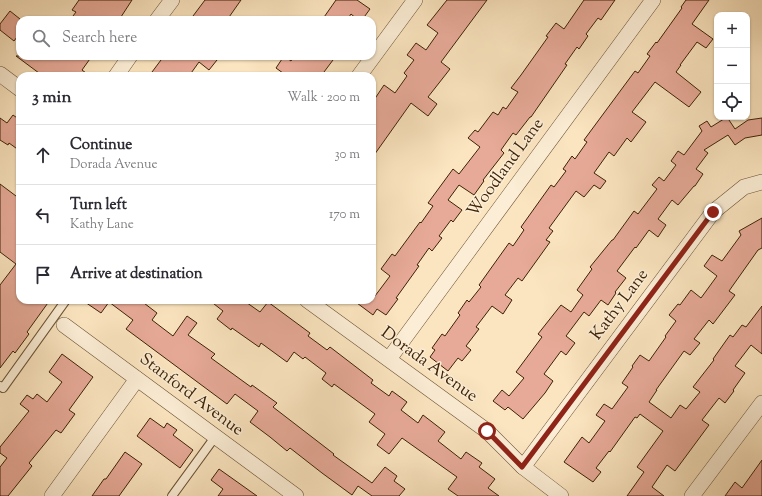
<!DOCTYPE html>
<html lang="en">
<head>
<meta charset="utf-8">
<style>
  :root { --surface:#fff; --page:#f7f7f7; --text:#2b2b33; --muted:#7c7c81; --line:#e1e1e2 }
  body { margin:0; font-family:"Sorts Mill Goudy",serif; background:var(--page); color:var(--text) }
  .controls { position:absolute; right:12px; top:12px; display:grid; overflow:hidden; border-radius:8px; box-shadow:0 1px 3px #0004 }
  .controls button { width:36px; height:36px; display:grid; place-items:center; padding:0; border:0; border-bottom:1px solid var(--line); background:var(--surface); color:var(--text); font:20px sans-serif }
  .stop { position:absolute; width:12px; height:12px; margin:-9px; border:3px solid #8f2418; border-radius:50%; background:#fff }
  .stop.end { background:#8f2418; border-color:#fff; box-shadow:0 1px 4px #0008 }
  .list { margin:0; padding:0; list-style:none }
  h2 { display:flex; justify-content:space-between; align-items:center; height:52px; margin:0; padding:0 16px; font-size:17px }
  h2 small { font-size:13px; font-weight:400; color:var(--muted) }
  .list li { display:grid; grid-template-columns:26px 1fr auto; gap:12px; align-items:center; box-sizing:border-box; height:60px; padding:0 16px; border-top:1px solid var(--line) }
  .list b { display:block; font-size:15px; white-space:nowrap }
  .list p { margin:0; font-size:13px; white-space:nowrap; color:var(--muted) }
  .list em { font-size:13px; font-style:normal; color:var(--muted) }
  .icon { flex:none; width:22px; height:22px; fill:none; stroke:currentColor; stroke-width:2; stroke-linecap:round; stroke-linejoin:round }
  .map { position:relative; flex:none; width:762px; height:496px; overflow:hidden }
  .search { position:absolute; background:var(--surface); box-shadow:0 1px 3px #0004; left:16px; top:16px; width:360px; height:44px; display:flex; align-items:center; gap:10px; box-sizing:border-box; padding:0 14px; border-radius:12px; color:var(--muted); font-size:15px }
  .panel { position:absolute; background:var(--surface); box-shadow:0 1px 3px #0004; left:16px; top:72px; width:360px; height:232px; border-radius:12px }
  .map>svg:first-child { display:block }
  .building { fill:#e7aa98; stroke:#3d2206 }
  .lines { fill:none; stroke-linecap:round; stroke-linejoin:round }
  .lane-casing { stroke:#6c5334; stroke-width:10 }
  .street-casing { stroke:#6c5334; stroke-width:16 }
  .lane { stroke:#fceed6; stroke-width:8 }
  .street { stroke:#fceed6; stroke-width:15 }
  .route { stroke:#8f2418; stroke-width:5 }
  .labels { text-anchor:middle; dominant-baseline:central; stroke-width:3; stroke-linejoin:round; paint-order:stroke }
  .street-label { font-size:17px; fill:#3d2206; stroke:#fceed6 }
</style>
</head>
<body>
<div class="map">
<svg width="762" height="496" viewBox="0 0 762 496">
  <rect width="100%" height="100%" fill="#fbe5c0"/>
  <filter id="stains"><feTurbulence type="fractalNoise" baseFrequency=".005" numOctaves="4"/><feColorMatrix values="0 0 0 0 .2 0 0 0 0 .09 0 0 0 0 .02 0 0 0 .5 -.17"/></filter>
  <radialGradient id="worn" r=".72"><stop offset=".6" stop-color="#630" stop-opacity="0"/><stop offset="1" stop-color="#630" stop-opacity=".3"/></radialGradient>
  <g class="building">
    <path d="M79,0H132L119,20H70L76,12L72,10Z"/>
    <path d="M205,0H241L227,20H190Z"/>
    <path d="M336,0H357L370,9L362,20H358L351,14L347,20H322Z"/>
    <path d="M447,0H487L441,62L450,69L428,97L437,104L428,116L411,103L372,158V103L384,85L395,93L407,76L404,73L414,60L407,55L416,43L426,50L438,33L427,25Z"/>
    <path d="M584,0H615L601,20L598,18L586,34L588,36L579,49L577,47L565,64L567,65L531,117H530L516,135L513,133L501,150L504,153L483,180L484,181L474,195L459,185L448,200L462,210L453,222L451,220L439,236L442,238L432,251L429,248L417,265L419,266L396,298L398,299L386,315L377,309L373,315L353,300H372L390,276L381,269L392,254L395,256L420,222L421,223L433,206L428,203L453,169L459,174L480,147L468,138L475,130L478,132L493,112L498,115L503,107L506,109L518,92L511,88L521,75L548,37L546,36L556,23L564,29Z"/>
    <path d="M686,0H709L692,24L713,39L706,48L697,42L680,65H681L676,72L701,92L689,107L655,82L632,112L646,122L631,142L627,138L614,156L609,152L594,173L606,181L600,189L594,185L584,197L576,191L549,228L553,231L546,240L550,242L522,281L518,278L505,295L512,300L503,314L492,306L476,327L479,329L466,346L471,350L462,361L458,358L448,371L430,357L435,350L432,348L442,334L445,336L460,315L458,313L467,300L469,302L481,287L479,285L509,243L513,246L524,230L521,227L551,185L554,187L566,171L563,169L572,156L575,159L587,142L584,140L635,71L638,73L650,56L647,54L656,42L657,43L682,8L681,7Z"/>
    <path d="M10,11L20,19V33L14,41L0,30V24Z"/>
    <path d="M16,56H92L82,70L90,76H43Z"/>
    <path d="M164,56H212L217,60L209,70L199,62L189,76H149Z"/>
    <path d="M284,56L291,61L294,56H336L321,76H287L276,68Z"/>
    <path d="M13,115L20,120V151L9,143L8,145L0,140V118L7,123Z"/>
    <path d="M727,117L735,129L748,120L762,118V135L745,138L735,145L728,135L704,150L708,153L696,169L703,174L695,186H694L678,205L672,200L658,219L666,225L658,237L649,230L636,248L635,247L617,271L626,278L615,292L616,293L608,305L601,300L589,316L584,312L566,336L575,343L566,355L561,351L544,374L553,381L545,393L523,419L508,407L505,410L493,401L502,390L509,396L524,378L516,372L542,337L538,334L561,305L571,312L583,295L577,290L592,269L590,267L612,240H613L634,211L638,214L657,189L652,185L659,177L664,181L676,165L671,161L678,151L684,155L702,131L699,126L707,121L711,127Z"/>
    <path d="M0,184L20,199V300H50L27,332L29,334L15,353L13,351L0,368V285L16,264L0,252Z"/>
    <path d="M762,218V248L758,250L729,291L735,295L713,324L709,320L694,339L700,343L690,355L684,351L656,390H657L649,402L671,418L680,405L686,409L700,392L693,387L714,360L713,359L730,335L733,337L742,325L746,327L762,306V354L751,345L735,366L745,373L733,390L734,391L725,403L719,398L702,420L709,425L675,471L667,465L652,487L664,496H627L644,472L637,467L663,431L640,414L637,418L635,417L610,452L609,451L596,468L601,472L593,482L564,462L582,437L589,443L605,421L596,415L604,404L612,409L628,387L622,383L633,367L632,366L640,355L649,361L666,337L665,336L676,321L669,315L678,304L680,305L691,290L701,298L717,276L704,266L712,255L722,261L741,235L739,231Z"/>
    <path d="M82,300H140L157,313L152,320L173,336L187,316L197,323L188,335L215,354L211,358L251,387L252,385L277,403L273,407L334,454L333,455L372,483L385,467L397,476L394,481L405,489L399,496H372L358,486L352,495L322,473L290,448L287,451L270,437L250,422L258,411L235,394L227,404L126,329L133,320L109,302L101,313Z"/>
    <path d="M209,300H243L260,312L268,302L310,333L308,336L327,350L330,347L360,370L373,380L371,383L389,396L392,391L407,402L401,410L418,423L423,415L445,432L438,441L461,459L466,452L482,463L479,467L495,479L488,488L499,496H458L448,489L457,477L402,438L389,454L377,445L385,434L369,422L375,414L334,384L332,387L322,379L326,373L305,357L303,359L294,352L287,362L261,343L259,347L232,328L231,330L217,319L223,311Z"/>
    <path d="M62,354L93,377L69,410L75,414L61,433L56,430L29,463L32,466L8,496H0V467L7,458L0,453V447L29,411L20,404L27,395L33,399L37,394L47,402L62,382L49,372Z"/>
    <path d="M150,418L164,428L167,423L177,430L173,435L193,450L180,468L137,436Z"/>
    <path d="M125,452L142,464L119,496H92L104,479H106Z"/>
    <path d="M762,460V496H725L735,482L742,488Z"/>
    <path d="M219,469L257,496H218L223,489L211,480Z"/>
  </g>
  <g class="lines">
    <defs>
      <g id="lane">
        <path d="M0,386L3,388L66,300"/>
        <path d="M172,496L215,437"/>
      </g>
      <g id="street">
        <path d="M157,20L172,0"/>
        <path d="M0,74L20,89"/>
        <path d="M116,76L130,56"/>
        <path d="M359,76L415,0"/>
        <path d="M307,300L487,431L523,467L561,496"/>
        <path d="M64,325L296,496"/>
        <path d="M389,359L653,0"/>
        <path d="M523,467L713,212L744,187L762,182"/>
        <path d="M52,496L137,379"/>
        <path d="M692,496L762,403"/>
      </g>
    </defs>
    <use href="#lane" class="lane-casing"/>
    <use href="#street" class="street-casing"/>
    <use href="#lane" class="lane"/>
    <use href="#street" class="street"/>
  </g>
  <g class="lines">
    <path class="route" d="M487,431L522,467L713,212"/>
  </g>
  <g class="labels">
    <g class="street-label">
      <text transform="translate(506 168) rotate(-54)">Woodland Lane</text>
      <text transform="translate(620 305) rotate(-53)">Kathy Lane</text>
      <text transform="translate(429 365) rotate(36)">Dorada Avenue</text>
      <text transform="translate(191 395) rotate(37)">Stanford Avenue</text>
    </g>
  </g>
  <rect width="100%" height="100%" filter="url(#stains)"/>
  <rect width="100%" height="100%" fill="url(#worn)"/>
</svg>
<div class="controls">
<button>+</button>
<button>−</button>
<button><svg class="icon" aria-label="locate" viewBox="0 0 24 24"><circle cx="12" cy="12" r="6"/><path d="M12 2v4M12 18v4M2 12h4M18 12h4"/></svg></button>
</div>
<div class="stop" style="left:487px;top:431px"></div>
<div class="stop end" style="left:713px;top:212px"></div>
<div class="search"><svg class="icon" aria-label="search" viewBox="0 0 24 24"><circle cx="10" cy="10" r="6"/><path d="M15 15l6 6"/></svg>Search here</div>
<section class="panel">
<h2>3 min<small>Walk · 200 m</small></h2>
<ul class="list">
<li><svg class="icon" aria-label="ahead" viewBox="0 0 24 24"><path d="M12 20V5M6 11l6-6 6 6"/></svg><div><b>Continue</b><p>Dorada Avenue</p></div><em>30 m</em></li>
<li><svg class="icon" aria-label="left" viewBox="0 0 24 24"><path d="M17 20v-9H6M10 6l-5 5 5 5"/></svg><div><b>Turn left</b><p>Kathy Lane</p></div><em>170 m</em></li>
<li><svg class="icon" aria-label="arrive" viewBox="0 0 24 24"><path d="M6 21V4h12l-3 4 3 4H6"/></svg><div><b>Arrive at destination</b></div></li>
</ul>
</section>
</div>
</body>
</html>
